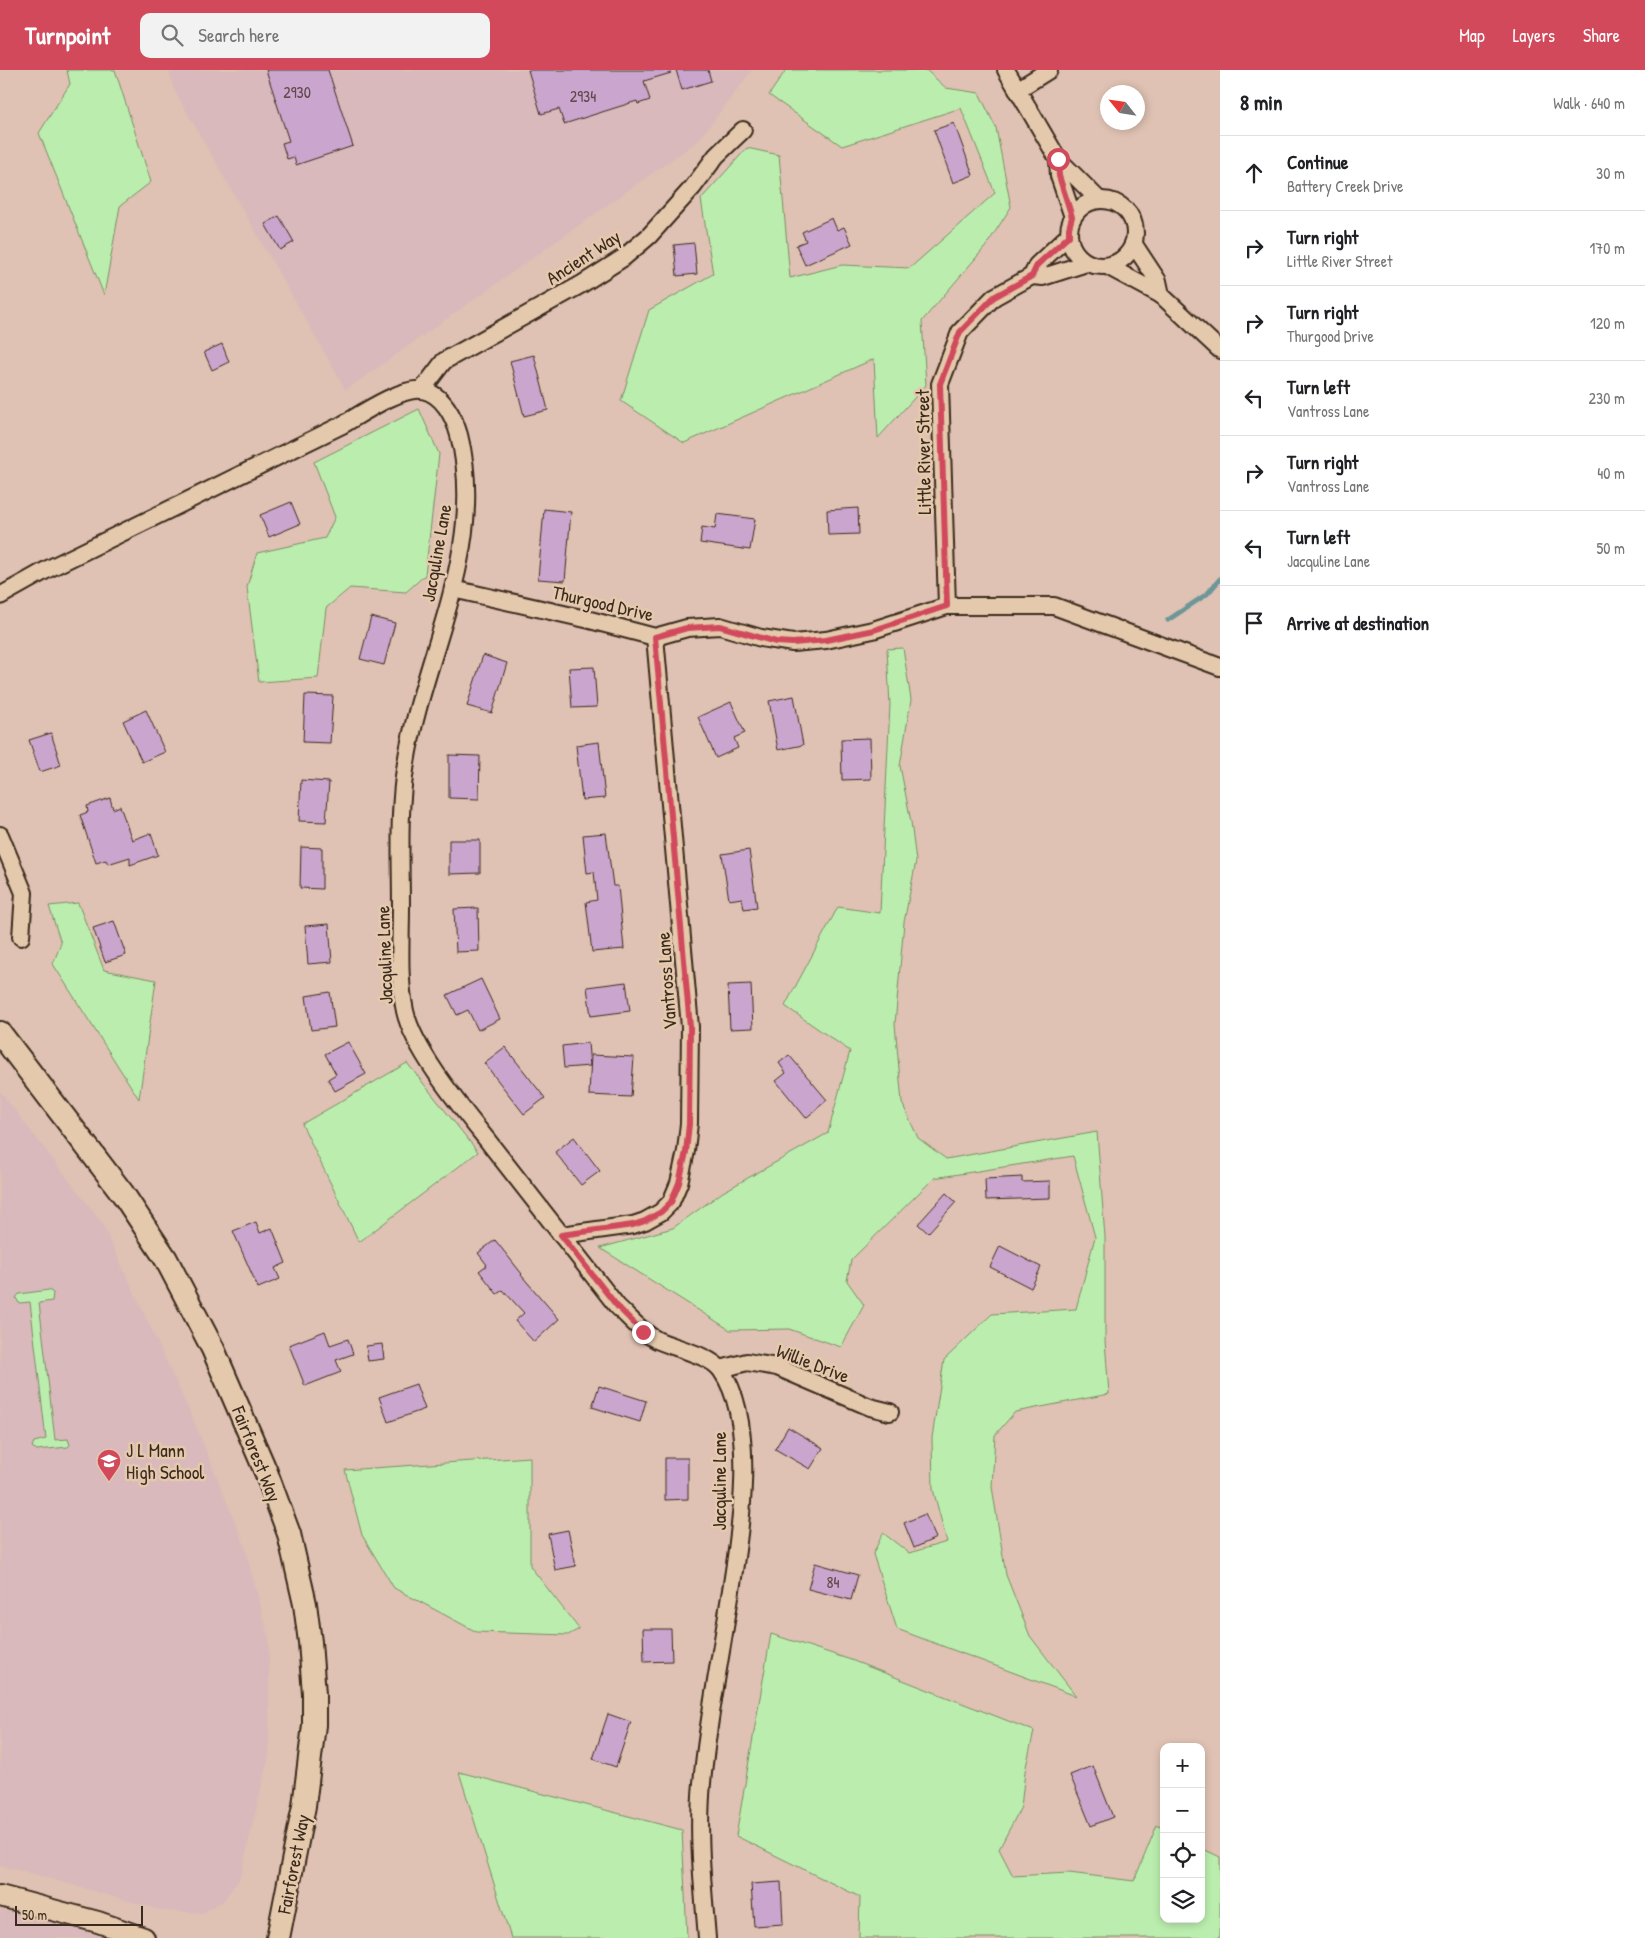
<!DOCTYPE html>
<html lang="en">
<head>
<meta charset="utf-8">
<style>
  :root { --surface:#fff; --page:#f2f2f2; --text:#202124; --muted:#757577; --line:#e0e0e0; --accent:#d1495b }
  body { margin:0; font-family:"Patrick Hand",sans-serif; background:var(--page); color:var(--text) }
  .controls { position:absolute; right:15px; bottom:15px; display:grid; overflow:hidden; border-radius:10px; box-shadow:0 2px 8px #0003 }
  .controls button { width:45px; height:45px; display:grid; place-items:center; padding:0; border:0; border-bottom:1px solid var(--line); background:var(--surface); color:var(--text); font:25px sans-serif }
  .compass { position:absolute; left:1100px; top:15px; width:45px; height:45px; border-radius:50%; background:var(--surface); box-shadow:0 2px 8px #0003; rotate:300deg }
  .scale { position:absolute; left:15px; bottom:12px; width:128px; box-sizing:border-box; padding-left:5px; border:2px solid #3b2a1e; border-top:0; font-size:14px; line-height:18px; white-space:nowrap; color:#3b2a1e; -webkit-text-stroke:4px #e4c9ac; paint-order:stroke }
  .stop { position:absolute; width:15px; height:15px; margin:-11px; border:4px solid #d1495b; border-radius:50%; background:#fff }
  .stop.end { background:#d1495b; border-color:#fff; box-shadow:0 1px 5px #0008 }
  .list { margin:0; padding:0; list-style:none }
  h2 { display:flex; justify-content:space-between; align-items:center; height:65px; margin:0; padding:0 20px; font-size:21px }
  h2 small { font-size:16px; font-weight:400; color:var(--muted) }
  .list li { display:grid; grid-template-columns:32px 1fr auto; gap:15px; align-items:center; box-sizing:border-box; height:75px; padding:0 20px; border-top:1px solid var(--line) }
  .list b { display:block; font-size:19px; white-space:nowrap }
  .list p { margin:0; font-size:16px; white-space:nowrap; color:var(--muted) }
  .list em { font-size:16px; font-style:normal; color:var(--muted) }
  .icon { flex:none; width:28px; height:28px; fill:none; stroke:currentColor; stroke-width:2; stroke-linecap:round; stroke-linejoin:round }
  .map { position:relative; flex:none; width:1220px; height:1868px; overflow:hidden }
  header { display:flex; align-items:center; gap:30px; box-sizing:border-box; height:70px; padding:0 25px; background:var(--accent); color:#fff }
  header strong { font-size:24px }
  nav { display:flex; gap:28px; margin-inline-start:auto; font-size:18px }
  .search { width:350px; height:45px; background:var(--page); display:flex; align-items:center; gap:12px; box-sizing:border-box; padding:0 18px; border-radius:10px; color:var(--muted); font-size:19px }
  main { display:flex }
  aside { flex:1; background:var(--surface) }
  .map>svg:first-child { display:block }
  .built { fill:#d9b9bb }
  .green { fill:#bbeeae; stroke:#7b8c66 }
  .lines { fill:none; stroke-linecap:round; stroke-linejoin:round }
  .stream { stroke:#6c9698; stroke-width:5 }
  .building { fill:#caa5ce; stroke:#3b2a1e }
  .minor-casing { stroke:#3b2a1e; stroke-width:20 }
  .tertiary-casing { stroke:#3b2a1e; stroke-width:24 }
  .secondary-casing { stroke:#3b2a1e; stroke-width:26 }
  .minor { stroke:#e4c9ac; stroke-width:16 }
  .tertiary { stroke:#e4c9ac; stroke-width:20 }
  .secondary { stroke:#e4c9ac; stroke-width:22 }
  .route { stroke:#d1495b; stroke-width:6 }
  .labels { text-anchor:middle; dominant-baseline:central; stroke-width:5; stroke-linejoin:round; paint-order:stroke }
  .number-label { font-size:16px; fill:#5f494a }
  .street-label { font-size:19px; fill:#3b2a1e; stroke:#e4c9ac }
  .poi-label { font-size:19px; fill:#3b2a1e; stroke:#e4c9ac; text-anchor:start }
</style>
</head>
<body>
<header>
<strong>Turnpoint</strong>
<div class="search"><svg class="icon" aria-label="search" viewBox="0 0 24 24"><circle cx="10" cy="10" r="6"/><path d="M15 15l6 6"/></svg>Search here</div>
<nav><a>Map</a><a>Layers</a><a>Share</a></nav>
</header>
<main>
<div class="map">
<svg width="1220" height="1868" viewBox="0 0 1220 1868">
  <rect width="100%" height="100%" fill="#dfc2b3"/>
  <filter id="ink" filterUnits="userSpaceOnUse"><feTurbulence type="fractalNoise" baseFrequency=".02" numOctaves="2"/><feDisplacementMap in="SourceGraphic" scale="10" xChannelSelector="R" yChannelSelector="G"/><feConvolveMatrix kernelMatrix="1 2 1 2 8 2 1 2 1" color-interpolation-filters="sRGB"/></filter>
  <g filter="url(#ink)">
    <g class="built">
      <path d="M169,0H752L698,71L346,320L173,18Z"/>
      <path d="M0,1021L102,1153L193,1349L244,1474L269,1569V1685L240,1808L223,1831L202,1843L164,1841L23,1801L0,1796Z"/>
      <path d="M0,1839L74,1857L105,1868H0Z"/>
    </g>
    <g class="green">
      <path d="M67,0H115L151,112L120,136L104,225L39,63L70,14Z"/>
      <path d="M786,0H926L946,18L979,23L996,58L1011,137L986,176L922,251L926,315L878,368L874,289L684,373L621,331L649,240L713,204L701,129L747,78L779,85L790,208L842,195L910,198L995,123L961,38L842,76L769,25Z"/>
      <path d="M419,339L439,384L425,505L406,522L350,518L326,538L318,608L259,612L247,517L257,483L325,468L335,447L314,392Z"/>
      <path d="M903,578L911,630L900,696L911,752L916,791L904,852L895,954L902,1033L918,1068L946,1089L1097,1062L1105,1168V1271L1109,1324L1015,1342L995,1365L992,1417L1006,1505L1030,1566L1076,1626L897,1559L873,1484L883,1463L909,1483L947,1472L933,1419L932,1368L944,1290L992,1244L1076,1239L1095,1167L1073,1086L934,1108L851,1190L847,1211L864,1235L841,1277L789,1259L730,1260L600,1178L673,1158L723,1122L828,1063L850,981L785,936L838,837L880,843L890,635L887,579Z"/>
      <path d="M78,833L104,900L156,910L139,1029L53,894L61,873L49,836Z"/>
      <path d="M407,993L478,1082L359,1172L302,1054Z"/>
      <path d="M49,1220L53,1223L52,1231L39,1233L55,1370L68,1369L70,1375L68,1377L37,1380L32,1377L34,1372L46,1369L30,1232L19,1233L16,1228L19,1224Z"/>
      <path d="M530,1387V1496L579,1559L568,1565L477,1562L394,1518L362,1465L345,1400Z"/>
      <path d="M771,1564L851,1590L1034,1661L1025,1701L1021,1737L999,1779L1013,1806L1069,1803L1134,1811L1157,1755L1164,1759V1849H1201V1778L1220,1787V1868H859L860,1827L736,1766Z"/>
      <path d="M459,1702L682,1760L687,1868H511Z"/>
    </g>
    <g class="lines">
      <path class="stream" d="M1168,550L1207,524L1220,509"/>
    </g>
    <g class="building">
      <path d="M266,0H328L353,76L296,95L294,87L287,89L282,73L289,71Z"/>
      <path d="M528,0H671V3L644,11L650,30L638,34L637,31L564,54L559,39L541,44Z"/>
      <path d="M676,0H708L711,11L682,20Z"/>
      <path d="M954,53L973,105L953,113L934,60Z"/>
      <path d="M279,146L294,172L280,180L265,154Z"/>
      <path d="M832,148L837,160L844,157L852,174L805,195L796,175L806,171L802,162Z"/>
      <path d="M694,173L697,204L677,206L674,175Z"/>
      <path d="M222,274L229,292L212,300L204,282Z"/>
      <path d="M534,285L548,340L524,346L510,291Z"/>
      <path d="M291,432L300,454L269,467L260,445Z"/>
      <path d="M858,438L859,464L828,465L827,440Z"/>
      <path d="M544,439L571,442L565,511L538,509Z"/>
      <path d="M717,444L755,449L750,480L700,473L702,457L715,459Z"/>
      <path d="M371,547L395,553L384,595L360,589Z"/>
      <path d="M483,585L507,593L492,643L467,636Z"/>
      <path d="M594,597L597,637L572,638L569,598Z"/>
      <path d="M305,625L333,626L330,673L303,672Z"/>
      <path d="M794,626L803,675L778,680L769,631Z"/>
      <path d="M731,632L745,663L734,668L738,678L716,688L698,647Z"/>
      <path d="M146,640L165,682L142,692L123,651Z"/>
      <path d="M51,663L61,695L40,702L29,670Z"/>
      <path d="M870,668L871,709L842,710L841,669Z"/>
      <path d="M599,672L605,728L582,730L576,675Z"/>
      <path d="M449,685L480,686L479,729L449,728Z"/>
      <path d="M301,710L329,712L326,752L299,751Z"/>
      <path d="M110,728L113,739L120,736L132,770L151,763L158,785L130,795V787L108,794L106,790L96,793L80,745L88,742L87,736Z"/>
      <path d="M606,763L613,816H618L624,879L592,882L586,832L597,830L594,802L587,803L583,765Z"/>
      <path d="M449,770H480V803L449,804Z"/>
      <path d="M301,777L322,778V819L300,818Z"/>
      <path d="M749,780L757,837L744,839L742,828L729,830L722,784Z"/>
      <path d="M478,838L479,881L456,882L454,839Z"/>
      <path d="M114,851L126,885L105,892L93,858Z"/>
      <path d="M329,854L332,892L308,894L305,856Z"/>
      <path d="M481,909L500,949L478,960L468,940L457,945L447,925Z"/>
      <path d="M626,912L630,941L591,946L587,917Z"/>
      <path d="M751,914L753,958L730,959L728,915Z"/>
      <path d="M330,922L335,957L311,960L306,926Z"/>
      <path d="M348,972L366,1004L335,1021L328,1009L336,1004L325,984Z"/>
      <path d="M588,973L590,996L564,998L562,976Z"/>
      <path d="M505,977L545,1028L524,1044L484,993Z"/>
      <path d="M591,985L634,987L631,1027L589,1025Z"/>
      <path d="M789,985L827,1030L806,1048L776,1011L786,1003L779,993Z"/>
      <path d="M574,1067L600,1101L581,1115L555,1082Z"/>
      <path d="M1022,1107V1112L1050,1111V1128L986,1130L985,1109Z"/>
      <path d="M946,1123L956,1132L928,1163L918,1154Z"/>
      <path d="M256,1152L260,1163L272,1158L286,1193L275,1198L280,1209L258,1218L233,1161Z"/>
      <path d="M495,1170L522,1204L521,1205L559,1249L534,1272L515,1251L524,1243L503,1220L497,1224L479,1201L487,1195L478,1183Z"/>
      <path d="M1000,1176L1041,1197L1031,1218L990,1197Z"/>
      <path d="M325,1261L330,1275L348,1269L353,1284L336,1290L341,1302L305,1316L289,1275Z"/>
      <path d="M382,1274L384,1289L368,1291L366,1276Z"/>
      <path d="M416,1314L425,1339L388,1352L379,1327Z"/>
      <path d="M599,1316L646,1331L640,1352L592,1337Z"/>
      <path d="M788,1357L823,1378L810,1399L775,1379Z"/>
      <path d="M665,1388H688V1429L665,1430Z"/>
      <path d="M925,1444L936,1468L914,1478L904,1453Z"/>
      <path d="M568,1460L576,1496L555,1500L548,1464Z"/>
      <path d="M815,1493L858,1505L851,1530L808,1519Z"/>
      <path d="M643,1559H671L672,1591L644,1592Z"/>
      <path d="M608,1644L631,1652L616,1697L593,1689Z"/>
      <path d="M1093,1696L1113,1747L1091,1756L1070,1705Z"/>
      <path d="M781,1812L783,1854L754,1856L751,1814Z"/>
    </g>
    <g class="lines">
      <defs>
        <g id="minor">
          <path d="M1006,0L1058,89"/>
          <path d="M1017,20L1049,0"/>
          <circle cx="1102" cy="163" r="33"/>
          <path d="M1073,147L1059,106L1058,89L1099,130"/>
          <path d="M1069,165L1037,195L1032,206L1043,207L1087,193"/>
          <path d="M1107,196L1161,225L1158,211L1133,173"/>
          <path d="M1161,225L1220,280"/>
          <path d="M422,320L444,291L582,214L623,188L649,166L693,117L716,86L743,60"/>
          <path d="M453,519L590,550L655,567L687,558L720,556L761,568L793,573L826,570L873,560L947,536H1054L1220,597"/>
          <path d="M0,526L48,499L342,355C361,344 401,317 422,320C443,324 454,347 459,365C488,477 423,585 406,693C398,740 401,789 401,837C401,871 398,908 405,941C414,982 465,1042 491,1075C533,1129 575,1183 617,1236C630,1248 641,1262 657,1270C674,1278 710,1285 721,1300C761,1357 737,1481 727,1545C718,1601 707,1657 702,1713C697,1765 703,1817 707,1868"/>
          <path d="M947,536L940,314L960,262L994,227L1032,206"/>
          <path d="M0,765L24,823L21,867"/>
          <path d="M561,1165L633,1155L645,1151L661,1142L671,1132L679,1113L686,1081L689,1053L690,957L655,567"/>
          <path d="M721,1299L747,1292L777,1297L870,1337L890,1342"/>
        </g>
        <path id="tertiary" d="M0,1826L98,1852L144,1868"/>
        <path id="secondary" d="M0,963L123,1124L166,1189L213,1279L266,1402L289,1464L305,1534L310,1572L314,1624V1655L304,1736L278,1868"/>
      </defs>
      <use href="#minor" class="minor-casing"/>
      <use href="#tertiary" class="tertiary-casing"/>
      <use href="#secondary" class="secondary-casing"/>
      <use href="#minor" class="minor"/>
      <use href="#tertiary" class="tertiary"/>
      <use href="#secondary" class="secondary"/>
    </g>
  </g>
  <g class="lines" filter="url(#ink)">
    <path class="route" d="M643,1262L617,1236L561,1165L633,1155L645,1151L661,1142L671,1132L679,1113L686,1082L689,1054L690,957L655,567L687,558L720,556L776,572L793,573L826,570L874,560L947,536L940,314L960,262L994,227L1032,206L1037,195L1069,166V158L1072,147L1059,106L1058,89"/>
  </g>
  <defs>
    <symbol id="school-pin" viewBox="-11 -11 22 30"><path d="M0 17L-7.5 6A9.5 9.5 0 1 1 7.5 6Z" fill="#d1495b" stroke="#e4c9ac"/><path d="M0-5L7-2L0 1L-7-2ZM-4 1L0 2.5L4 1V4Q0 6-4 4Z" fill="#fff"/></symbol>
  </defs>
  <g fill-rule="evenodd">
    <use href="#school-pin" x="95" y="1377" width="28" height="38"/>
  </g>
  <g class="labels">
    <g class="number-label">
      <text x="297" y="22">2930</text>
      <text x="583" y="26">2934</text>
      <text x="833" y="1512">84</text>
    </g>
    <g class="street-label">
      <text transform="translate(583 187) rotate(-33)">Ancient Way</text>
      <text transform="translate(923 382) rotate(-91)">Little River Street</text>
      <text transform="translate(436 483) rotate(-80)">Jacquline Lane</text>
      <text transform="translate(603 533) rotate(13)">Thurgood Drive</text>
      <text transform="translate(384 885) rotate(-92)">Jacquline Lane</text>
      <text transform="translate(666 911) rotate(-94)">Vantross Lane</text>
      <text transform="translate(813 1293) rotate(21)">Willie Drive</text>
      <text transform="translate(257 1384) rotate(68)">Fairforest Way</text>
      <text transform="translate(719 1411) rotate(-90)">Jacquline Lane</text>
      <text transform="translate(293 1794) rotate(-79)">Fairforest Way</text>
    </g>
    <g class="poi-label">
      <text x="126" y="1380">J L Mann<tspan x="126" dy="22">High School</tspan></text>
    </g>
  </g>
</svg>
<div class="controls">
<button>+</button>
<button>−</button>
<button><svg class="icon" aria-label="locate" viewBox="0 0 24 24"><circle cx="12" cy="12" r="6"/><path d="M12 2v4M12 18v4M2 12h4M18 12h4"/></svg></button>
<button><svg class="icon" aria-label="layers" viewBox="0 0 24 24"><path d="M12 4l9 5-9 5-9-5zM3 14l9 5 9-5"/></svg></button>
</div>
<svg class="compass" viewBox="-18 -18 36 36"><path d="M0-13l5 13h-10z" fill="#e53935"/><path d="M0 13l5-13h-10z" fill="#757577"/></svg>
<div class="scale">50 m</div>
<div class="stop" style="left:1058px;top:89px"></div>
<div class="stop end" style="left:643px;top:1262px"></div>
</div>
<aside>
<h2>8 min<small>Walk · 640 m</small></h2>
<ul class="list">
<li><svg class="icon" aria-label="ahead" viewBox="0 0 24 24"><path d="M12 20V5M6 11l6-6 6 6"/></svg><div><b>Continue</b><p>Battery Creek Drive</p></div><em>30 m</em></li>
<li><svg class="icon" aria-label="right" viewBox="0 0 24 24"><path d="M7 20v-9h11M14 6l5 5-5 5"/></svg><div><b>Turn right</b><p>Little River Street</p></div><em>170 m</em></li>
<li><svg class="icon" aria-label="right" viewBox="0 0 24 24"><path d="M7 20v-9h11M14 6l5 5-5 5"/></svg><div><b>Turn right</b><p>Thurgood Drive</p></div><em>120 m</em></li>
<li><svg class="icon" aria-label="left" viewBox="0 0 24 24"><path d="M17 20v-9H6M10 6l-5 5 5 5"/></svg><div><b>Turn left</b><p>Vantross Lane</p></div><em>230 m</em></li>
<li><svg class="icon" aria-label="right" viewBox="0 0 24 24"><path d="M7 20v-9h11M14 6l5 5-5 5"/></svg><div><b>Turn right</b><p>Vantross Lane</p></div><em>40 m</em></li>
<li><svg class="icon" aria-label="left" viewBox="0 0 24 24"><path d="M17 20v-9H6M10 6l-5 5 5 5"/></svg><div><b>Turn left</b><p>Jacquline Lane</p></div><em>50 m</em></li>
<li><svg class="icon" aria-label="arrive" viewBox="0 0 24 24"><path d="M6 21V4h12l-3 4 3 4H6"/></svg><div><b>Arrive at destination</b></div></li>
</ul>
</aside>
</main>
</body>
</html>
